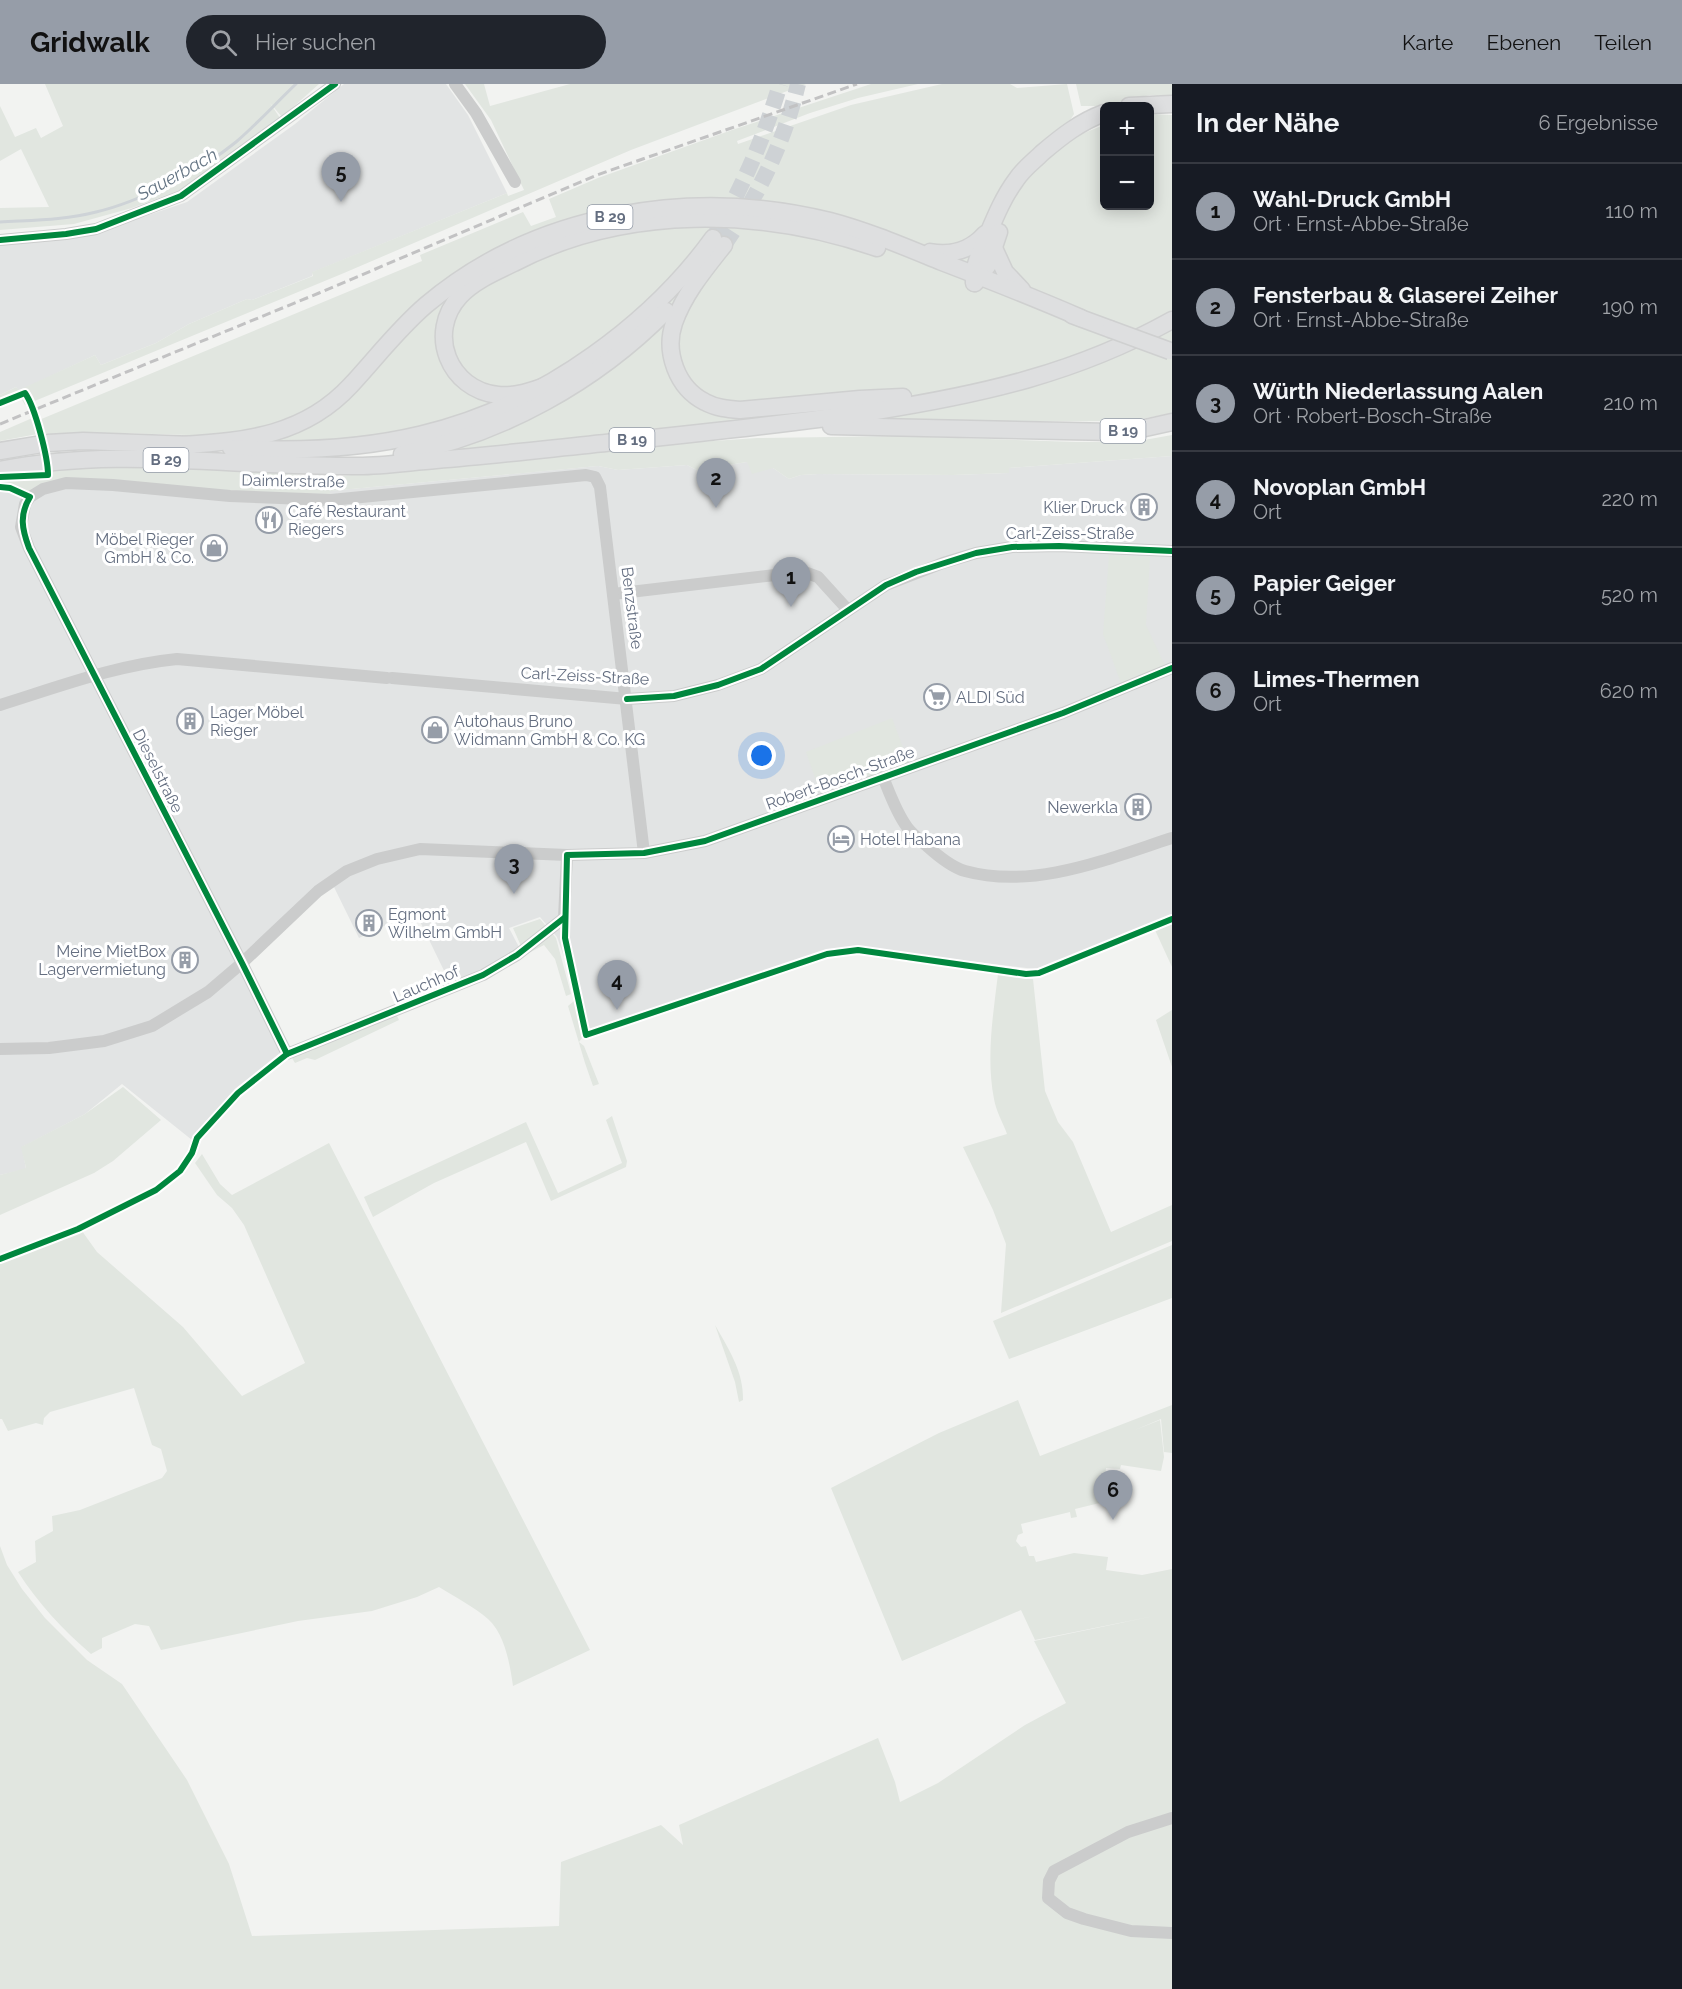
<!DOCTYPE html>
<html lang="de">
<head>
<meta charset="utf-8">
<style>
  :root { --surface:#171b24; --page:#20242c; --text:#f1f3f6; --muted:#9ea1a6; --line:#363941; --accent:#969da8 }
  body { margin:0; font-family:Raleway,sans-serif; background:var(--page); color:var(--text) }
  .controls { position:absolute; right:18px; top:18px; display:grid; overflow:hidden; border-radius:9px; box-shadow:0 3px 15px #0003 }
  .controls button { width:54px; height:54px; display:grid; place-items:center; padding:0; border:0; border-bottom:2px solid var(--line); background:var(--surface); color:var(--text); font:30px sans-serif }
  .you { position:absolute; left:762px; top:672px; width:21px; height:21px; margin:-15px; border:4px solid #fff; border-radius:50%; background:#1a73e8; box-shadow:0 0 0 9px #1a73e833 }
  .badge { display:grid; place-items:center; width:39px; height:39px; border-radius:50%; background:var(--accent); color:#111; font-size:20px; font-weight:700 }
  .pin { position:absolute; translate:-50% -50px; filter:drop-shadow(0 2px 3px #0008) }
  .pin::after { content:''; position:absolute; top:32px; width:21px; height:18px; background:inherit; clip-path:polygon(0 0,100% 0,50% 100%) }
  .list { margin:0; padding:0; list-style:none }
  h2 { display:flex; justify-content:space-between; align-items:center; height:78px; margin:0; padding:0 24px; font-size:26px }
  h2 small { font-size:20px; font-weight:400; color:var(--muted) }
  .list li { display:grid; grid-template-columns:39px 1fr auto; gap:18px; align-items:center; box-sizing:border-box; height:96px; padding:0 24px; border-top:2px solid var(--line) }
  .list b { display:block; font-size:22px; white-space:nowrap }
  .list p { margin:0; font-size:20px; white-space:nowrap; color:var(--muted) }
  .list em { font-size:20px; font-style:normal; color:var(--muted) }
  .icon { flex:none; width:33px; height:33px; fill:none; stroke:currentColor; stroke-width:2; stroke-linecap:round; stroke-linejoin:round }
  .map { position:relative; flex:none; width:1172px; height:1905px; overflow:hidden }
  header { display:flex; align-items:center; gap:36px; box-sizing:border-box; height:84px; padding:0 30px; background:var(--accent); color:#111 }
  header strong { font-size:28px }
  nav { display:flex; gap:33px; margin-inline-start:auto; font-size:21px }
  .search { width:420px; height:54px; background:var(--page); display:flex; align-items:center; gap:15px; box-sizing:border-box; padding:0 21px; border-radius:33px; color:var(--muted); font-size:22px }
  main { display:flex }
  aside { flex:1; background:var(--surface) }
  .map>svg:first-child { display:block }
  .built { fill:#e2e4e4 }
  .green { fill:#e1e6e0; fill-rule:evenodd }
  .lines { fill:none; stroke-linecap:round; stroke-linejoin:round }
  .stream { stroke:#ced3d7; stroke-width:3 }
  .highway-tunnel { stroke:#ced2d5; stroke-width:16; stroke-dasharray:16 8; stroke-linecap:butt }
  .highway-casing { stroke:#cfd0d0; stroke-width:19 }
  .minor { stroke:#cbcccc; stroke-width:12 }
  .highway { stroke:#dedfe0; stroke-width:16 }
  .rail { stroke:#c2c2c3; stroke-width:3; stroke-dasharray:9 4.5; stroke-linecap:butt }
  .highway-bridge-casing { stroke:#cfd0d0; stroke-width:19; stroke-linecap:butt }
  .highway-bridge { stroke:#dedfe0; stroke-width:16 }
  .cycleway-casing { stroke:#fff; stroke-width:10 }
  .cycleway { stroke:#00873e; stroke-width:6 }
  .labels { text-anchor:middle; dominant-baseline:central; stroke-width:6; stroke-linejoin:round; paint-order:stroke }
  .shield { fill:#fff; stroke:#929aa6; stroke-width:1.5 }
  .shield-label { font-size:15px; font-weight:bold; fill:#646e80 }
  .street-label { font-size:16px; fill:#646e80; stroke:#fff }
  .poi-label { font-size:16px; fill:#646e80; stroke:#fff; text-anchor:start }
  .water-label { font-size:18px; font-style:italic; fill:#657584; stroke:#fff }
</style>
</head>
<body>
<header>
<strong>Gridwalk</strong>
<div class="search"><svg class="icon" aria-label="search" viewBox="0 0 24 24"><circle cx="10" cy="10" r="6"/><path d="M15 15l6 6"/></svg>Hier suchen</div>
<nav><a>Karte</a><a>Ebenen</a><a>Teilen</a></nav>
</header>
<main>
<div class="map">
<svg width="1172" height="1905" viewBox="0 0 1172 1905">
  <rect width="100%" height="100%" fill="#f2f3f1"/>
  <g class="built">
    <path d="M344,0H446L468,31L507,109L313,188L312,192L252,216L247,215L189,240L156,259L101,281L95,271L19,307L16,303L0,311V158L84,153L187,118L295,40Z"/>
    <path d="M1172,372V832L1043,886L853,863L590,947L557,853L540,833L509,844L520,865L451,901L415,827L359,854L333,801L245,879L282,968L216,1028L192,1056L122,1000L85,1030L22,1063L26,1085L0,1091V403L10,404L30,413L66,399L331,416L329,407L598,382L618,386L687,381L697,386L747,378L773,384L789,395L801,391L818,390L953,391L1008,389V384Z"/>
  </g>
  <g class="green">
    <path d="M45,0H319L282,33L270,19L280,34L178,107L132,124L74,140L0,146V124L49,123L21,65L0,77V22L15,53L36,44L41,54L63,42Z"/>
    <path d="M465,0H484L490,22L570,0H806L631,66L344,189L25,321L18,309L0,317V311L16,303L19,306L95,271L101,281L156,259L189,240L247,215L252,216L313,192L312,188L507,109L508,112L524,106L491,36Z"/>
    <path d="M871,0H918L858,14L810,29L737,57L738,60L851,21L942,0H1010L1017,4L1067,0L1074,30L1069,38L1084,49L1104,41V122H1150V30L1172,31V329L1131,337L936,338L840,336L428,371L421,348L356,359L279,358L283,340L224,352L118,349L52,351L43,349L0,357V348L37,332L39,336L422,177L420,171L523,128L531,142L556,133L549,115L598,94L732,46ZM708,117L665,145L617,151L564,166Z"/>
    <path d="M1076,0H1172V13L1150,11L1101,22H1081Z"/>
    <path d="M1172,351V372L1009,384V389L953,391L818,390L801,391L789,395L773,384L752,390L747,378L697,386L687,381L618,386L598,382L330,407L331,416L66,399L30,413L10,404L0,403V389L121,379L331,393L683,359L757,354L898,352L1076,358H1133Z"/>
    <path d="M1109,471L1150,473L1146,541L1166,584L1122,602L1103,550Z"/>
    <path d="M892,634L909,680L821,711L806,668Z"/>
    <path d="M540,835L556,854L571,910L566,912L555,875L544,861L525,871L513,844Z"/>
    <path d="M1172,840V883L1155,846Z"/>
    <path d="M998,890L1033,895L1045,1007L1058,1038L1073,1058L1111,1148L1172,1121V1157L1001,1229L1006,1160L993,1126L963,1063L1007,1050C1003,1039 996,1027 994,1015C986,974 993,931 998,890Z"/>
    <path d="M574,917L582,954L579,958L584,962L599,1000L593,1002L585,979L568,922Z"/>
    <path d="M1172,926V983L1156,936Z"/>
    <path d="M396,930L399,936L315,976L307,974L295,979L292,974Z"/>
    <path d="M123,1003L161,1036L113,1077L94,1089L0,1131V1091L26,1084L21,1063L85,1030Z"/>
    <path d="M612,1032L627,1077L626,1083L551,1117L526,1058L434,1099L373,1133L364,1113L526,1038L558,1109L622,1079L606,1036Z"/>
    <path d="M329,1059L590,1566L513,1602C510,1581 505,1550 488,1535C474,1523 455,1513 439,1503L417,1513L372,1527L298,1537L161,1566L149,1542L135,1540L102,1554V1564L91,1570C63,1546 38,1519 18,1488L36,1478L35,1457L53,1447L52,1432L80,1426L162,1394L167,1387L161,1365L152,1361L134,1304L50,1328L44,1334L43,1341L36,1339L8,1347L2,1335H0V1179L82,1147L97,1168L183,1243L242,1312L305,1279L244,1141L232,1124L217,1111L195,1079L202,1070L220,1100L232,1111Z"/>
    <path d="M1172,1161V1214L1009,1275L993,1237Z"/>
    <path d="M715,1241C728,1264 744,1288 743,1316L739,1318L735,1298Z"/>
    <path d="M1018,1316L1040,1372L1172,1321V1369L1164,1368L1161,1335L1135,1346L1160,1336L1164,1373L1161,1387L1121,1381L1120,1385L1106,1384L1105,1393H1101L1099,1409L1107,1410L1108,1417L1075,1425L1077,1433L1071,1434L1070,1428L1021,1440L1023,1449L1018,1451L1016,1457L1021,1463L1026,1462L1029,1472H1034L1036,1478L1074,1469L1108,1473L1106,1486L1142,1491L1172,1485V1905H0V1462L7,1481L22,1505L45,1534L87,1576L122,1600L187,1696L229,1780L252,1852L559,1842L561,1778L661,1741L683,1761L679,1741L878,1654L895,1698L900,1718L938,1699L1025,1641L1066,1619L1034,1557L1154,1532L1035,1556L1021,1526L902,1577L831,1404L939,1349Z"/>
  </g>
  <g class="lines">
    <path class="stream" d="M0,138C32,136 65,136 96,128C139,118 202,86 236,58C257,40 276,19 296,0"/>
    <g class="highway-tunnel">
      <path d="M713,154C742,105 764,54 780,0"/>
      <path d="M724,161C758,112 784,59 798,0"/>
    </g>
    <defs>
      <g id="highway">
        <path d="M1129,22L1172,20"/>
        <path d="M724,161C705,185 684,210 674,239C664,268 677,304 705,318C716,324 728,325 740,326L860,315L903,313"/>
        <path d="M994,164L1005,188L1022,206"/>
        <path d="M930,168C951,172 971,166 985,150"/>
        <path d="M974,199C973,181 981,166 988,150C996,131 1004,112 1016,96C1023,85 1033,78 1042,69C1062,52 1080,38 1104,29"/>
        <path d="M975,199L988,181L999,148"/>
        <path d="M1072,231L1110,245"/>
        <path d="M551,300C534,306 516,313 498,311C449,306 426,249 460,212C474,197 495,188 514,179C625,121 761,124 877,164"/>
        <path d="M831,342L1113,348L1136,346L1172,338"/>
        <path d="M183,361C247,357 305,351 351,301C376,274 398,245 426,221C536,128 692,103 830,137C868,147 905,163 942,178C989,196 1035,214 1081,234"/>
        <path d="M231,364C367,372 481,351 593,271C641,237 679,201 713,154"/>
        <path d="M0,367L48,359L83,357L193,361"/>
        <path d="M402,370C501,351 596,298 666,227"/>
        <path d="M0,386C118,362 239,384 358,382C384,382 410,378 436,376C496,371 555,364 615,358C702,349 789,340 876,327C983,310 1077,289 1172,236"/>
      </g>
    </defs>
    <use href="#highway" class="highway-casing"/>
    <g class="minor">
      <path d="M455,0L476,29L515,98"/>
      <path d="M0,156L66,150L96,145L181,112L335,0"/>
      <path d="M613,510L775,491L807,489L818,493L848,526"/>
      <path d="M392,594L627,615L674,612L718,601L761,585L886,501L943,479L976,469L1012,463L1059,462L1172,467"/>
      <path d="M0,621C58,603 116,581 177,575L387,594"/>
      <path d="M883,693C890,710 896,728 907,743C912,750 920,756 927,762C938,772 951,783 965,787C1034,806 1107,775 1172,754"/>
      <path d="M567,771L564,834L517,871L483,891L287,970L242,879L29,464L21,443L25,420L30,413L43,405L66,399L113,401L230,412L331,416L586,391L595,393L600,403L644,769"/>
      <path d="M0,965L49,964L104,957L152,942L208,908L242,879L318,807L347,787L377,775L420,765L567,771L644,769L705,757L1063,629L1172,584"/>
      <path d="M1172,1734L1128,1748L1054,1787L1049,1797L1048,1814L1067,1829L1084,1835L1131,1847L1172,1849"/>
    </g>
    <use href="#highway" class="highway"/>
    <path class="rail" d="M0,340L319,209L597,91L857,0"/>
    <defs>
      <path id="highway-bridge" d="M1110,245L1170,267"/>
    </defs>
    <use href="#highway-bridge" class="highway-bridge-casing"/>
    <use href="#highway-bridge" class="highway-bridge"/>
    <defs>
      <g id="cycleway">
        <path d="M0,156L66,150L96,145L181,112L335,0"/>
        <path d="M0,319L25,309C35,323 48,373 48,391L0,393"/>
        <path d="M0,403L10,404L30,413C19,431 22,445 29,464L242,879L287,970"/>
        <path d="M1172,584L1063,629L705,757L644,769L567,771L565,854L586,951L827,870L858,866L1026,890L1039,889L1172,835"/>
        <path d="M627,615L674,612L718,601L761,585L886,501L916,488L976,469L1012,463L1059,462L1172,467"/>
        <path d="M0,1175L78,1145L156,1106L180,1087L192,1069L197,1054L238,1009L287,970L483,891L517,871L564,834"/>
      </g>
    </defs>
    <use href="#cycleway" class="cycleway-casing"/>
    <use href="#cycleway" class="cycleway"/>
  </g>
  <defs>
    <symbol id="building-ring" viewBox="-11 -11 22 22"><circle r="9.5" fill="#fff" stroke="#969da8" stroke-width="1.5"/><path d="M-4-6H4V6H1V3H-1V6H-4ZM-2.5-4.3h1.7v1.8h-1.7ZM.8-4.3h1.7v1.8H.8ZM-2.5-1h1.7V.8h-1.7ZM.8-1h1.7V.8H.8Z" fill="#969da8"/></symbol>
    <symbol id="restaurant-ring" viewBox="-11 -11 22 22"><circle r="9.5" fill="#fff" stroke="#969da8" stroke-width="1.5"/><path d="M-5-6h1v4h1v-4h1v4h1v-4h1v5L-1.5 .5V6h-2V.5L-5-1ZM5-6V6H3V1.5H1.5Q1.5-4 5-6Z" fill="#969da8"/></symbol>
    <symbol id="shop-ring" viewBox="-11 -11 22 22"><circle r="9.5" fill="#fff" stroke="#969da8" stroke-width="1.5"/><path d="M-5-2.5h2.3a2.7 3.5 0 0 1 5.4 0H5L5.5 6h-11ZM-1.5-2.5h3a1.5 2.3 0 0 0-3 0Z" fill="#969da8"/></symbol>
    <symbol id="supermarket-ring" viewBox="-11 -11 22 22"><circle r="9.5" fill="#fff" stroke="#969da8" stroke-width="1.5"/><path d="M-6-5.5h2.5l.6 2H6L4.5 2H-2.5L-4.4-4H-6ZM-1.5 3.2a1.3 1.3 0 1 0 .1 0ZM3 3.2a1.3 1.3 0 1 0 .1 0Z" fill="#969da8"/></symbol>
    <symbol id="hotel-ring" viewBox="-11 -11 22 22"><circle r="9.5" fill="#fff" stroke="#969da8" stroke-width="1.5"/><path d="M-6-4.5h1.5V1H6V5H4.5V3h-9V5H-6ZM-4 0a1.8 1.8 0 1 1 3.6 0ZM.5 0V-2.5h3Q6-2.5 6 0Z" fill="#969da8"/></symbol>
  </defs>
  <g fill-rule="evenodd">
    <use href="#building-ring" x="1129" y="408" width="30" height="30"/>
    <use href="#restaurant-ring" x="254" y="421" width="30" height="30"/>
    <use href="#shop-ring" x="199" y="449" width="30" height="30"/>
    <use href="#supermarket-ring" x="922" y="598" width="30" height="30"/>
    <use href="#building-ring" x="175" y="622" width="30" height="30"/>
    <use href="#shop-ring" x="420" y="631" width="30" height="30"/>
    <use href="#building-ring" x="1123" y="708" width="30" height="30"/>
    <use href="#hotel-ring" x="826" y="740" width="30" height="30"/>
    <use href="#building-ring" x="354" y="824" width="30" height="30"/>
    <use href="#building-ring" x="170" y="861" width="30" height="30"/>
  </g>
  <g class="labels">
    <g class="shield">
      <rect x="587.5" y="121" width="45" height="24" rx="4.5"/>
      <rect x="1100.5" y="335" width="45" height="24" rx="4.5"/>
      <rect x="609.5" y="344" width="45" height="24" rx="4.5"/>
      <rect x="143.5" y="364" width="45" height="24" rx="4.5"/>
    </g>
    <g class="shield-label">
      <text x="610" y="133">B 29</text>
      <text x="1123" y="347">B 19</text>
      <text x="632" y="356">B 19</text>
      <text x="166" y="376">B 29</text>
    </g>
    <g class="street-label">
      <text transform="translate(293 397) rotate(1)">Daimlerstraße</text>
      <text x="1070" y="449">Carl-Zeiss-Straße</text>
      <text transform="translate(632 524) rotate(83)">Benzstraße</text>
      <text transform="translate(585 592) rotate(3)">Carl-Zeiss-Straße</text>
      <text transform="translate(158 687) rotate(63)">Dieselstraße</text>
      <text transform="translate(840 694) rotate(-20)">Robert-Bosch-Straße</text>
      <text transform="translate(426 900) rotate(-23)">Lauchhof</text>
    </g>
    <g class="poi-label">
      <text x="1124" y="423" text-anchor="end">Klier Druck</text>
      <text x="288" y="427">Café Restaurant<tspan x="288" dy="18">Riegers</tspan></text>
      <text x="194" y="455" text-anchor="end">Möbel Rieger<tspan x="194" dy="18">GmbH &amp; Co.</tspan></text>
      <text x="956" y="613">ALDI Süd</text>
      <text x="210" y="628">Lager Möbel<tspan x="210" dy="18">Rieger</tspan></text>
      <text x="454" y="637">Autohaus Bruno<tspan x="454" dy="18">Widmann GmbH &amp; Co. KG</tspan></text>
      <text x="1118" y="723" text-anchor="end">Newerkla</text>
      <text x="860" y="755">Hotel Habana</text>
      <text x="388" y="830">Egmont<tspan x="388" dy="18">Wilhelm GmbH</tspan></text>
      <text x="166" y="867" text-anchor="end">Meine MietBox<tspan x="166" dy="18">Lagervermietung</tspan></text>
    </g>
    <g class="water-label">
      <text transform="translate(177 90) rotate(-29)">Sauerbach</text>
    </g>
  </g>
</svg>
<div class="controls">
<button>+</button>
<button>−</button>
</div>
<div class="you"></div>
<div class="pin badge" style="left:791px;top:523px">1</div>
<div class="pin badge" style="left:716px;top:424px">2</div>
<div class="pin badge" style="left:514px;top:810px">3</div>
<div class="pin badge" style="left:617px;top:926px">4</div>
<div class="pin badge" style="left:341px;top:118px">5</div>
<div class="pin badge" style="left:1113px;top:1436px">6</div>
</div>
<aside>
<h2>In der Nähe<small>6 Ergebnisse</small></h2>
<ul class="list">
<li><span class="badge">1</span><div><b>Wahl-Druck GmbH</b><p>Ort · Ernst-Abbe-Straße</p></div><em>110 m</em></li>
<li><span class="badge">2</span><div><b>Fensterbau &amp; Glaserei Zeiher</b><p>Ort · Ernst-Abbe-Straße</p></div><em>190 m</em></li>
<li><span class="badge">3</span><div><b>Würth Niederlassung Aalen</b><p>Ort · Robert-Bosch-Straße</p></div><em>210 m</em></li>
<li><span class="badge">4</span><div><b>Novoplan GmbH</b><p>Ort</p></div><em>220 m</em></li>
<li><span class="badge">5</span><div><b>Papier Geiger</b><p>Ort</p></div><em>520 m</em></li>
<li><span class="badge">6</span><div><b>Limes-Thermen</b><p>Ort</p></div><em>620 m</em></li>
</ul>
</aside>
</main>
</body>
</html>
